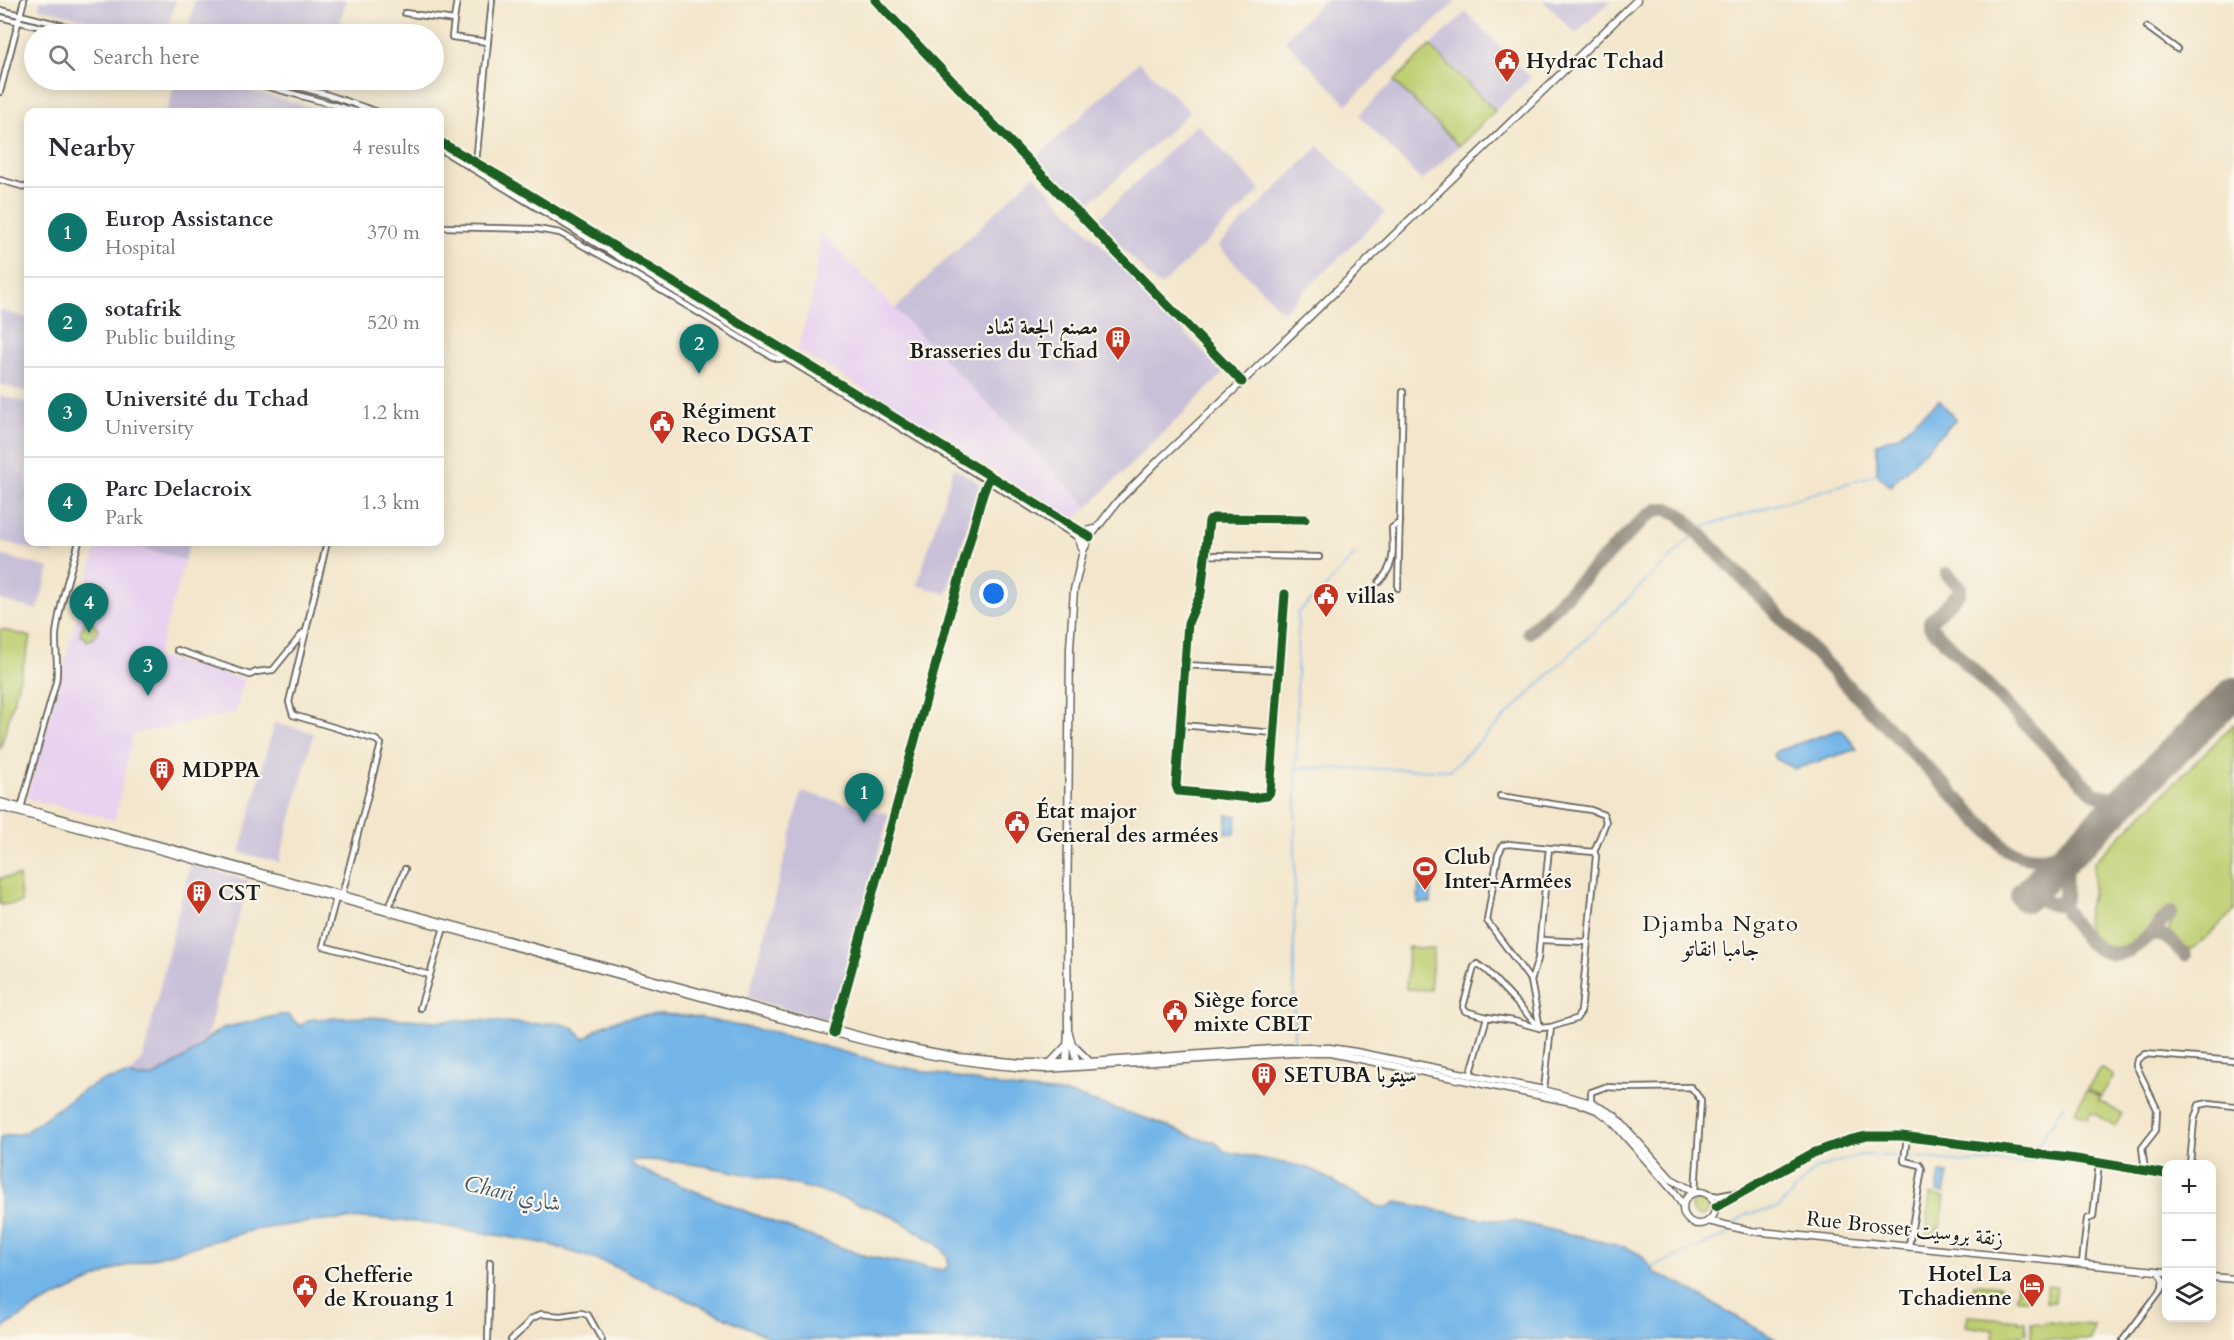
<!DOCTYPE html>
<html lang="en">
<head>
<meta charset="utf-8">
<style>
  :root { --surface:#fff; --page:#f2f2f3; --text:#2b2b33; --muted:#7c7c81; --line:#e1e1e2; --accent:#0f766e }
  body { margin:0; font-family:Cardo,Amiri,serif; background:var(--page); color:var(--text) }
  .controls { position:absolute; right:18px; bottom:18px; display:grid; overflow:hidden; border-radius:12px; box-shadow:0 3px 15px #0003 }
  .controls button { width:54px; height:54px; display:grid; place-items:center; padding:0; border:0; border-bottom:2px solid var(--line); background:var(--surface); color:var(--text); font:30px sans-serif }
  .you { position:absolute; left:994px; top:594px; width:21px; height:21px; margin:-15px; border:4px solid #fff; border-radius:50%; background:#1a73e8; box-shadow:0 0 0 9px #1a73e833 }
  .badge { display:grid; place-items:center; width:39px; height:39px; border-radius:50%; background:var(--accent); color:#fff; font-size:20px; font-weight:700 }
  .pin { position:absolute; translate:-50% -50px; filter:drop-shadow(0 2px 3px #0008) }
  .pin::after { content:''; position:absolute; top:32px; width:21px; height:18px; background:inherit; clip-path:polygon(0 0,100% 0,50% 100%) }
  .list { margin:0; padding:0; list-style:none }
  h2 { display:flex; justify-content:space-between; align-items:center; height:78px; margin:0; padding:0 24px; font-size:26px }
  h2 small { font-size:20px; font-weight:400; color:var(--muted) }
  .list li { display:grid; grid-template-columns:39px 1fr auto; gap:18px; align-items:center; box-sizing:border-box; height:90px; padding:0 24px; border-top:2px solid var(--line) }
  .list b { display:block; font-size:22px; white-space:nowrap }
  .list p { margin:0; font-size:20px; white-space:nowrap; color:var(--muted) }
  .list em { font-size:20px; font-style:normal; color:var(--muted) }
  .icon { flex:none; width:33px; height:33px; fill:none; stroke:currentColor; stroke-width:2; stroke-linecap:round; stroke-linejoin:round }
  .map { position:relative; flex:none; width:2234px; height:1340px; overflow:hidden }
  .search { position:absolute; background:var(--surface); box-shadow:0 3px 15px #0003; left:24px; top:24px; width:420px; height:66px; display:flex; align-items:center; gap:15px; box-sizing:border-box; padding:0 21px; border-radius:33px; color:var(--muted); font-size:22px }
  .panel { position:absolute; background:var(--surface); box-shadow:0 3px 15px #0003; left:24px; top:108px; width:420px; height:438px; border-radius:12px }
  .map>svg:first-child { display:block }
  .built { fill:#e7d2ef }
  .industrial { fill:#c8bfd8 }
  .green { fill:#becf72; stroke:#6d7647; stroke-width:1.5 }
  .water { fill:#73b5e8; stroke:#486882; stroke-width:1.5; fill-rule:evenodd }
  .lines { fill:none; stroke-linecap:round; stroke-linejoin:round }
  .stream { stroke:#73b5e8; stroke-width:1.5 }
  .taxiway { stroke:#888174; stroke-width:14 }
  .runway { stroke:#888174; stroke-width:32 }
  .minor-casing { stroke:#67635a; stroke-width:8 }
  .major-casing { stroke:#67635a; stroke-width:9 }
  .minor { stroke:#fff; stroke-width:4.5 }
  .major { stroke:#fff; stroke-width:6 }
  .cycleway-casing { stroke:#fbf7ec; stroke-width:13 }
  .cycleway { stroke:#1b5e20; stroke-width:9 }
  .labels { text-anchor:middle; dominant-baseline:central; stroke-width:4.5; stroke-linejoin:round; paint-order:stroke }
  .poi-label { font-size:21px; font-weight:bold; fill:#1c1c1c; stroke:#fbf7ec; text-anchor:start }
  .street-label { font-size:21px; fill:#1c1c1c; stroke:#fbf7ec }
  .neighbourhood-label { font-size:22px; letter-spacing:1.5px; fill:#1c1c1c; stroke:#fbf7ec }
  .water-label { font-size:22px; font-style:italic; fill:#3f596e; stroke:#fbf7ec }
</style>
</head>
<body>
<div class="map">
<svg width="2234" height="1340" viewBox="0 0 2234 1340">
  <rect width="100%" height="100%" fill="#fbf7ec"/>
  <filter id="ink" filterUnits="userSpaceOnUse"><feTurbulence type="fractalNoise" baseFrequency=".0167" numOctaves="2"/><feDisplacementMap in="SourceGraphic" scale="12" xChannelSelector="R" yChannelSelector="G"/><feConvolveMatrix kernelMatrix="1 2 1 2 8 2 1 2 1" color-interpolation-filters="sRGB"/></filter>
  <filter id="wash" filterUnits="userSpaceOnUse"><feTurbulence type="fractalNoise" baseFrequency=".008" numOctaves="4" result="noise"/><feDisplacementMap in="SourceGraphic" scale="24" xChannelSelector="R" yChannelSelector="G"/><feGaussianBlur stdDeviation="1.35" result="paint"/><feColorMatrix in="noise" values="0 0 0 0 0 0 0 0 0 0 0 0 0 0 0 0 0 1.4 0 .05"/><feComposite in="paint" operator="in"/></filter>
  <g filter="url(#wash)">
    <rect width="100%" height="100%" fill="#f3e6cc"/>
    <g class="built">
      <path d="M821,233L1088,507L1073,521L840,374L797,351L812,298Z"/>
      <path d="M98,542H120L185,560L157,657L245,679L235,713L133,734L115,820L27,798Z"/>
    </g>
    <g class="industrial">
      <path d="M40,0H176L166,34H151L39,8Z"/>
      <path d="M195,0H346L337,34H187Z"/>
      <path d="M1325,0H1457L1347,104L1284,40Z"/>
      <path d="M1543,0H1611L1576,34Z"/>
      <path d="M1466,12L1531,78L1495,111L1430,46Z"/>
      <path d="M1139,62L1190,112L1083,209L1036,158Z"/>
      <path d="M176,80H209L315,108L314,112H167Z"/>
      <path d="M1394,81L1459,146L1422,181L1359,115Z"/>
      <path d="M1197,124L1261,190L1162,285L1156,284L1100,224V217Z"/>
      <path d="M1319,146L1385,213L1283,312L1218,246Z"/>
      <path d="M1034,175L1224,373L1088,507L895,309Z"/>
      <path d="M0,310L28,318V393L0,384Z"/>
      <path d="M0,395L28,403V542H55L52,554L0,541Z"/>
      <path d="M954,467L980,484L947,594L917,585Z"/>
      <path d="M120,542H190L185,560Z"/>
      <path d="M0,555L50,568L37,610L0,600Z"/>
      <path d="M274,723L314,733L279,862L240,853Z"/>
      <path d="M802,792L889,814L833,1022L748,998Z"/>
      <path d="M190,863L249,881L218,990L207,1040L192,1053L153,1077H132L131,1074L143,1057Z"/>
    </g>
    <g class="green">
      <path d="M1430,46L1495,111L1459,146L1394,81Z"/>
      <path d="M88,619L94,624L98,629L94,638L87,641L85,637L80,636L81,629Z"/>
      <path d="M0,629L31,637L0,750Z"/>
      <path d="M2234,724V911L2199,944L2191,949C2179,946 2173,941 2169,929L2174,918L2168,910C2151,925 2120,967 2095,942C2087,935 2085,922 2087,912C2087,907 2090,903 2091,899C2094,886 2094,874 2094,862Z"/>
      <path d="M19,876L21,903L0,905V878Z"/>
      <path d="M1408,947L1434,949L1430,990L1406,989Z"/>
      <path d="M2101,1068L2114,1076L2101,1096L2088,1088Z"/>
      <path d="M2087,1090L2100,1097L2098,1100L2122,1114L2115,1126L2091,1112L2087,1119L2075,1111Z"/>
      <path d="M1930,1194L1945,1197L1940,1229L1937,1228L1936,1236L1926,1234Z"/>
      <circle cx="1700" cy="1207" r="9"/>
      <path d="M1974,1284L2001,1286L2000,1298L1973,1296Z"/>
      <path d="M2017,1284H2030L2029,1299H2016Z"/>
      <path d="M2046,1286L2057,1287L2055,1302H2046Z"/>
      <path d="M1968,1316L2018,1320V1322H2025L2026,1334L1993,1340L1994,1330L1966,1326Z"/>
      <path d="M2045,1322L2094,1325L2091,1340H2031V1323L2044,1324Z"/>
    </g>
    <g class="water">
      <path d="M1939,400L1956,419L1890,486L1877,474V443L1898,436Z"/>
      <path d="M1841,729L1857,749L1795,769L1776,759L1774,754L1777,751Z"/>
      <path d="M1227,815L1237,816L1235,834L1226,833Z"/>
      <path d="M1419,882H1432L1431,903H1418Z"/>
      <path d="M661,1014L690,1016L779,1034L887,1064L1010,1088L1070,1094L1157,1122L1197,1138L1215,1142L1224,1151L1309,1168L1379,1207H1387L1397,1202L1482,1219L1514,1221L1628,1248L1641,1255L1655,1273L1671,1279L1777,1340H775L609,1264L548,1244L426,1223L365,1218L309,1222L253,1230L118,1268L39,1305L0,1330V1137L24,1133L82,1091L102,1081L131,1074L132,1077H153L192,1053L214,1033L223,1028L280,1015H288L300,1026L308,1020L314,1019L368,1017L440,1021L476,1020L531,1024L559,1023L573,1028L584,1039C589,1037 591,1033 596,1030C614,1017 640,1016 661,1014ZM637,1160C676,1160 712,1167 750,1175C787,1182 821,1190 856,1203C868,1207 880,1210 891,1216C903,1222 915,1230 926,1237C937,1244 952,1253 947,1268L943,1270L865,1256L796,1231L649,1173L631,1164L632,1161Z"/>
      <path d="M1940,1173L1948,1174L1944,1193L1937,1191Z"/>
    </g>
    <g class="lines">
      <g class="stream">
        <path d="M1322,591L1356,553"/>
        <path d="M1296,768L1450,770L1698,531L1706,526L1877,474"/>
        <path d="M1294,1042V934L1298,612L1314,598"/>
        <path d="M2034,1150L2065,1105"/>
        <path d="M1907,1156L1973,1163L2000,1161L2032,1163V1158"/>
        <path d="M1733,1224L1747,1214L1778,1208L1815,1169L1860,1155L1903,1156"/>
        <path d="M1650,1268L1729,1234"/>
      </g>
      <g class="taxiway">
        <path d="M1947,574L1960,587L1959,593L1930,621V626L2091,791C2108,802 2124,798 2139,786"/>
        <path d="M1529,632L1647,516L1660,509H1668L1681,515L2005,848C2031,864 2056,859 2081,842L2066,863L2065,900C2037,920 2014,860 2060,862"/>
        <path d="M2066,911C2080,936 2105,968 2136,946C2149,937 2159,924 2171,913"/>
        <path d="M2145,938C2163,928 2173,943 2185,955"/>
      </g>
      <path class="runway" d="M2026,896L2234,693"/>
    </g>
  </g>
  <g filter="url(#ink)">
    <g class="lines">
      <defs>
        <g id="minor">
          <path d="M875,0L1106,242L1242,382"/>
          <path d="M0,10L97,34"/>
          <path d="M405,13L454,20L452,37L488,42"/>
          <path d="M0,17L69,34"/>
          <path d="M454,20L457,0"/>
          <path d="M2147,27L2177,49"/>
          <path d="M244,80L359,112"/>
          <path d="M272,80L325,94L378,112"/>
          <path d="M0,92L24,0"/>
          <path d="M440,142L504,179L1090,537"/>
          <path d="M440,149L988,481L1087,543"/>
          <path d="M476,163L492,0"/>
          <path d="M0,180L28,188"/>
          <path d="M440,227L537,229L560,233L624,268L771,356L778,359L784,358"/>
          <path d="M327,542L289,702L293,715L376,740L381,744L342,895"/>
          <path d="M1204,555L1319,557"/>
          <path d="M1379,582C1396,564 1393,551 1392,528L1400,522"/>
          <path d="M1398,588L1403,392"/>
          <path d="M1285,594L1270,792L1267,796L1252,798L1178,791L1176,785L1188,623L1201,593L1209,521L1213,518L1305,519"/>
          <path d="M177,650L250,675L256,672L273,670L303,633"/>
          <path d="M1185,665L1280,670"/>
          <path d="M1181,725L1275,733"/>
          <path d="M1500,796L1591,810L1604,815L1606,822L1594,852"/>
          <path d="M21,808L56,682C59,666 55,650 56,634C60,603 70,572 79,542"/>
          <path d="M1549,848L1594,852L1596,856L1581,1012L1576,1019L1551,1027"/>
          <path d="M336,898L323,946L430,975"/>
          <path d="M389,907L405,869"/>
          <path d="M1541,940L1587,942"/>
          <path d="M1531,981L1538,959L1549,848L1509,844L1503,845L1498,855L1487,921L1531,981L1540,1028L1551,1027L1544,1090"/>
          <path d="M420,1008L445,924"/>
          <path d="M1487,1017L1465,1011L1463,1007L1474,967L1477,964L1487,971L1540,1028"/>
          <path d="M835,1031L945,628L989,479"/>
          <path d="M1470,1076L1487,1017L1514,1021L1539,1028"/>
          <path d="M1591,1103V1092L1605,1087L1629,1088L1691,1087L1701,1100L1695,1192"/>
          <path d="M1907,1137L1904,1161L1920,1165L1922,1169L1909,1245"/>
          <path d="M2190,1164L2194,1121L2199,1105L2209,1103L2234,1106"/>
          <path d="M2145,1170L2142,1148L2156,1130L2157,1109L2136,1065L2137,1060L2145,1054L2234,1061"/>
          <path d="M1707,1194L1718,1196L1738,1192"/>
          <path d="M1716,1207L1813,1153L1849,1140L1867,1136H1902L2076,1159L2166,1174"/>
          <path d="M2082,1263L2087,1219L2093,1217L2099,1163"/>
          <path d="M2158,1272L2163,1278L2162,1289"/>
          <path d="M488,1340L490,1262"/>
          <path d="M511,1340L524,1328L531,1319L541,1314L560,1316L581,1313L588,1315L602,1340"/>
          <path d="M2123,1340L2166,1283"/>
        </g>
        <g id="major">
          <path d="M1082,532L1095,529"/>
          <path d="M1078,537L1083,551"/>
          <path d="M0,802L886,1043L959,1057L1022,1063H1076L1286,1048H1330L1356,1052L1544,1090L1591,1103L1614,1115L1671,1179L1695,1192"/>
          <path d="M0,807L834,1033C904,1052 973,1066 1045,1069L1293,1053H1330L1581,1104L1599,1111L1611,1120L1675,1193L1683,1206"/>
          <path d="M1069,1033L1077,1064"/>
          <path d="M1075,1047L1089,1061"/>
          <path d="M1050,1063L1066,1046"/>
          <path d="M1066,1064L1068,1030L1067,925L1070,647L1074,590L1083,551L1090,537L1117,502L1157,462L1242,382L1637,0"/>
          <circle cx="1699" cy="1208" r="16"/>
          <path d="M1708,1221L1751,1231L2166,1272"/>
          <path d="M2212,1277L2234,1279"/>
        </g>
      </defs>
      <use href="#minor" class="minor-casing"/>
      <use href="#major" class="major-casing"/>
      <use href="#minor" class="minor"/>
      <use href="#major" class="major"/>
      <defs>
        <g id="cycleway">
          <path d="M875,0L1106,242L1242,382"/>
          <path d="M440,142L504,179L1090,537"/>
          <path d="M1285,594L1270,792L1267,796L1252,798L1178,791L1176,785L1188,623L1201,593L1209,521L1213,518L1305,519"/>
          <path d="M834,1033L983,493L990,476"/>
          <path d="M1716,1207L1813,1153L1849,1140L1867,1136H1902L2076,1159L2166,1174"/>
        </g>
      </defs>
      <use href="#cycleway" class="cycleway-casing"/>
      <use href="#cycleway" class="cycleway"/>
    </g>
  </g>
  <defs>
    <symbol id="civic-pin" viewBox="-11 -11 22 30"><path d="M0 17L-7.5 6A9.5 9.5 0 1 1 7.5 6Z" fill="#c8321e" stroke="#fbf7ec"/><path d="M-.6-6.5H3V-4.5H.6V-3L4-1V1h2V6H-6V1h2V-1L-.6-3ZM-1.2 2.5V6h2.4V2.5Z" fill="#fff"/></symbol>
    <symbol id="building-pin" viewBox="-11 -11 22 30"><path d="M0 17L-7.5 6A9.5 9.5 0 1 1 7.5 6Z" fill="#c8321e" stroke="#fbf7ec"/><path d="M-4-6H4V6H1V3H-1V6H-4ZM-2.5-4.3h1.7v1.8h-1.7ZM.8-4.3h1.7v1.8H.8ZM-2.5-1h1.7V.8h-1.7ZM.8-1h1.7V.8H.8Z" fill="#fff"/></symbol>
    <symbol id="stadium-pin" viewBox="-11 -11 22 30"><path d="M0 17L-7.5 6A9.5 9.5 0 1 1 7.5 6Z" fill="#c8321e" stroke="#fbf7ec"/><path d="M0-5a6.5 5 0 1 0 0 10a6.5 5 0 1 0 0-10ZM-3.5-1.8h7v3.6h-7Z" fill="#fff"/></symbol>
    <symbol id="hotel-pin" viewBox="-11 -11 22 30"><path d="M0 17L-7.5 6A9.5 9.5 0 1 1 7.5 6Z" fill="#c8321e" stroke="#fbf7ec"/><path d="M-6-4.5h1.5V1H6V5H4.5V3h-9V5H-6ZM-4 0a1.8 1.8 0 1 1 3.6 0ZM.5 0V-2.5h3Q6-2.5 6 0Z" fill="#fff"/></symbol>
  </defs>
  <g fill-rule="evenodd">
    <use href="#civic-pin" x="1492" y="46" width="30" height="40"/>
    <use href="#building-pin" x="1103" y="324" width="30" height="40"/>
    <use href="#civic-pin" x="647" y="408" width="30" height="40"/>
    <use href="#civic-pin" x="1311" y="581" width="30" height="40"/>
    <use href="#building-pin" x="147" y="755" width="30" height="40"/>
    <use href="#civic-pin" x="1002" y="808" width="30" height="40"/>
    <use href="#stadium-pin" x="1410" y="854" width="30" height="40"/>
    <use href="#building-pin" x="184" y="878" width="30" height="40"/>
    <use href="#civic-pin" x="1160" y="997" width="30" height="40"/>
    <use href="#building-pin" x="1249" y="1060" width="30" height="40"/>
    <use href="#hotel-pin" x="2017" y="1271" width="30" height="40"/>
    <use href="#civic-pin" x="290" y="1272" width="30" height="40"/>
  </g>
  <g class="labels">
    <g class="poi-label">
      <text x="1526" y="61">Hydrac Tchad</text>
      <text x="1098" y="327" text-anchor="end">مصنع الجعة تشاد<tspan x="1098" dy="24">Brasseries du Tchad</tspan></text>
      <text x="682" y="411">Régiment<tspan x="682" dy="24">Reco DGSAT</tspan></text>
      <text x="1346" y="596">villas</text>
      <text x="182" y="770">MDPPA</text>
      <text x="1036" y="811">État major<tspan x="1036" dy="24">General des armées</tspan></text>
      <text x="1444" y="857">Club<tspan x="1444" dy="24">Inter-Armées</tspan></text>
      <text x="218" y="893">CST</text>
      <text x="1194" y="1000">Siège force<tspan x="1194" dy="24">mixte CBLT</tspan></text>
      <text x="1284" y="1075">SETUBA سيتوبا</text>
      <text x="2012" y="1274" text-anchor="end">Hotel La<tspan x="2012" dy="24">Tchadienne</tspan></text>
      <text x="324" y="1275">Chefferie<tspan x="324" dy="24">de Krouang 1</tspan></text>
    </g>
    <g class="street-label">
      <text transform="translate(1905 1229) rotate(6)">Rue Brosset زنقة بروسيت</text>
    </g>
    <g class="neighbourhood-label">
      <text x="1721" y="924">Djamba Ngato<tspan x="1721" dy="25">جامبا انقاتو</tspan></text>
    </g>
    <g class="water-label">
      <text transform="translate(513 1194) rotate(13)">Chari شاري</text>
    </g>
  </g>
</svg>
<div class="controls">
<button>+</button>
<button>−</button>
<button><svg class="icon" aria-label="layers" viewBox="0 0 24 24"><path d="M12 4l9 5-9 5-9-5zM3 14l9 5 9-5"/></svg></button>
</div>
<div class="you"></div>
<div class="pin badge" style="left:864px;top:823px">1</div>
<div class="pin badge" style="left:699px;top:374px">2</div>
<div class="pin badge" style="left:148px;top:696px">3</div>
<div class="pin badge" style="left:89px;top:633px">4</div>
<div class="search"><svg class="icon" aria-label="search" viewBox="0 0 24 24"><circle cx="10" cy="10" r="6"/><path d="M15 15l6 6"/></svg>Search here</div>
<section class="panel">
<h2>Nearby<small>4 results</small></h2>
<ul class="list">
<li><span class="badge">1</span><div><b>Europ Assistance</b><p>Hospital</p></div><em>370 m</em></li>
<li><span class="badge">2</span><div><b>sotafrik</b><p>Public building</p></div><em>520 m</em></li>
<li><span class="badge">3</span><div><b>Université du Tchad</b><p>University</p></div><em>1.2 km</em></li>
<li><span class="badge">4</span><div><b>Parc Delacroix</b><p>Park</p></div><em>1.3 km</em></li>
</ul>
</section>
</div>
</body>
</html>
